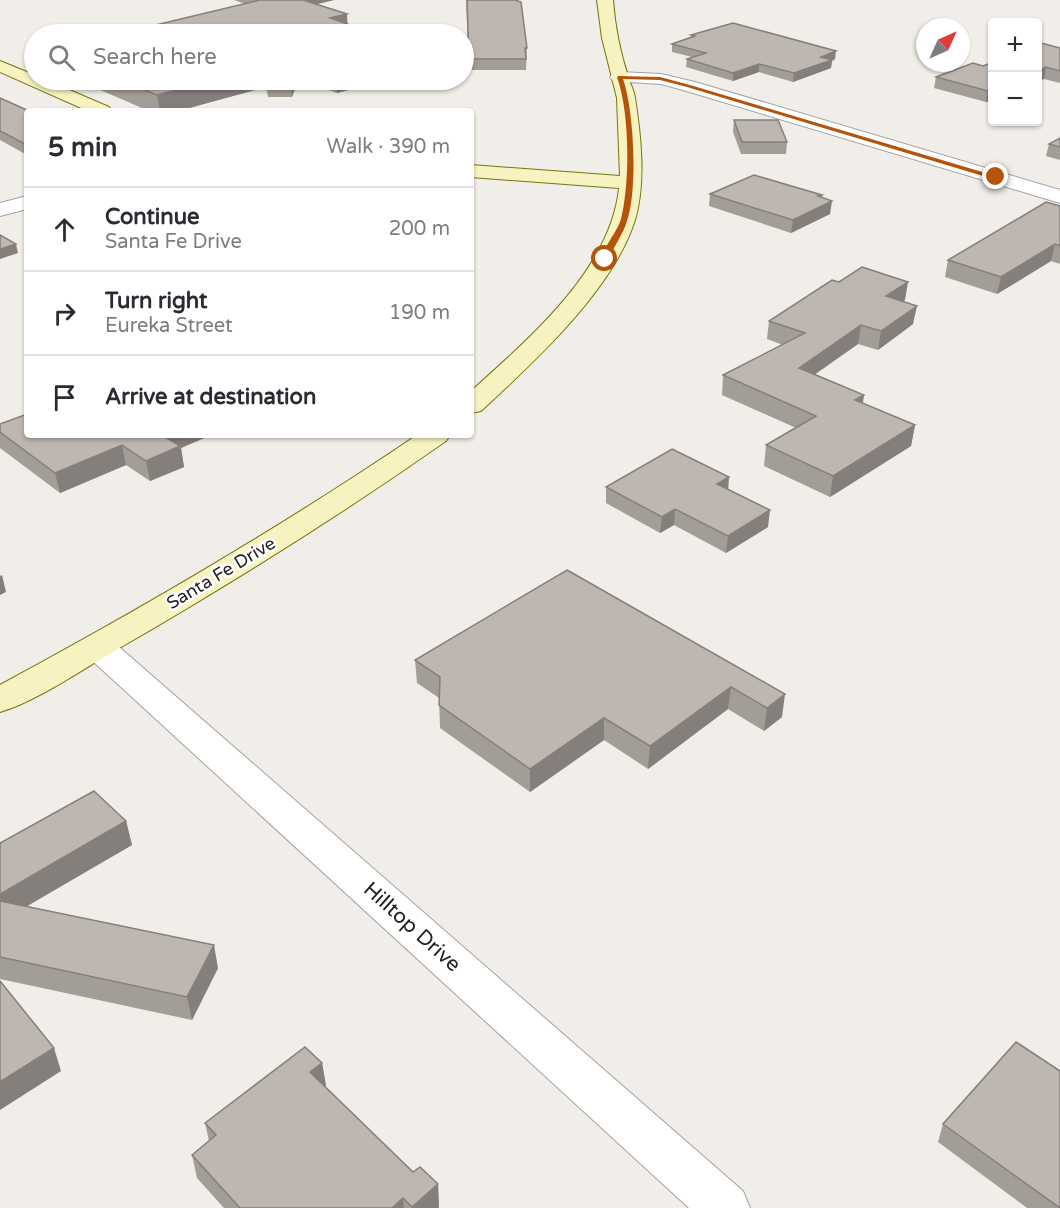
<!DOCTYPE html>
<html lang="en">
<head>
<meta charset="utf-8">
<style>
  :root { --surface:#fff; --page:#f2f2f3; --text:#2b2b33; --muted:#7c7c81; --line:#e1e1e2 }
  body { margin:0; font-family:"Varela Round",sans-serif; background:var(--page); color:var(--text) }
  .controls { position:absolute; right:18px; top:18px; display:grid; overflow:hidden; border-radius:6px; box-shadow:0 2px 4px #0004 }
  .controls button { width:54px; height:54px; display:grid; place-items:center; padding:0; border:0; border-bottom:2px solid var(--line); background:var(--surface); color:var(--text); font:30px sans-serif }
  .compass { position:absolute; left:916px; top:18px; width:54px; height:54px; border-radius:50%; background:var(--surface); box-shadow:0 2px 4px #0004; rotate:45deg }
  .stop { position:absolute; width:18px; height:18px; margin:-14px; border:4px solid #b45309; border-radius:50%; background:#fff }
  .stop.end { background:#b45309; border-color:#fff; box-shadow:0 2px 6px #0008 }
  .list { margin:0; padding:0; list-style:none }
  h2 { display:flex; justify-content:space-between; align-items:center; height:78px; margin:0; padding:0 24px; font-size:26px }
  h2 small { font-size:20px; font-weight:400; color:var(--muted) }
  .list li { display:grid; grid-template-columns:39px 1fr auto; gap:18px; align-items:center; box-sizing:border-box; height:84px; padding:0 24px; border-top:2px solid var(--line) }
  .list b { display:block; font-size:22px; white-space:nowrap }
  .list p { margin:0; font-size:20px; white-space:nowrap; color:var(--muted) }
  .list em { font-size:20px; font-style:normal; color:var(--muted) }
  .icon { flex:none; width:33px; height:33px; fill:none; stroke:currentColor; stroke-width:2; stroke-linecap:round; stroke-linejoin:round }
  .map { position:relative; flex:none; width:1060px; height:1208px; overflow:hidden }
  .search { position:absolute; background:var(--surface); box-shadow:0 2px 4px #0004; left:24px; top:24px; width:450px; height:66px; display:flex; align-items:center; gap:15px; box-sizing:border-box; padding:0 21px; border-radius:33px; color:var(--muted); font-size:22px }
  .panel { position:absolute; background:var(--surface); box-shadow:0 2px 4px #0004; left:24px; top:108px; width:450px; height:330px; border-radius:6px }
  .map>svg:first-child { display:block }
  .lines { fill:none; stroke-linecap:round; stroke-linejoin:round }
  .street-casing { stroke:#a2a2a2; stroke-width:2 }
  .secondary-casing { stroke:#75750c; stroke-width:2 }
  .street { fill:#fff; fill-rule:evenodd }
  .secondary { fill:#f7f3c1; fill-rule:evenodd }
  .wall { fill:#a39d98 }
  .shaded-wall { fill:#857f7c }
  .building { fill:#beb6b1; stroke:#857f7c; stroke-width:1.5 }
  .route { fill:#b45309 }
  .labels { text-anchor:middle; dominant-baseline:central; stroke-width:5; stroke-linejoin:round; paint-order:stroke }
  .street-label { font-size:18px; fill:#212121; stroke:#fff }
  .near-street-label { font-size:21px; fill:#212121; stroke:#fff }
</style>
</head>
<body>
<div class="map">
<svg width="1060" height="1208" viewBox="0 0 1060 1208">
  <rect width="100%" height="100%" fill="#f1ede8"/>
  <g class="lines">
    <defs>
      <g id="street">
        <path d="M619,72L661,74L695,82L1060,190V203L683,90L661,84L613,81L610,77L613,73Z"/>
        <path d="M27,196V209L0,216V203Z"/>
        <path d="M98,636L110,639L743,1191L750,1208H689L86,655L81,647L86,639Z"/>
      </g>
      <g id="secondary">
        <path d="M597,0H613C615,26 620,52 628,76C630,84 634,90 635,98C641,136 646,183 635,220C613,290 534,362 481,411L471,413V391C529,339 611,269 619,188L471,177V165L620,176L617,98L602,38Z"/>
        <path d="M0,61L34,75V80H46L109,107L112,111H88L0,72Z"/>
        <path d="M417,435H450L446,441C339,516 229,585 116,650C83,669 35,702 0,712V685C143,608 283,526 417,435Z"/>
      </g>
    </defs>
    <use href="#street" class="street-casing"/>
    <use href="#secondary" class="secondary-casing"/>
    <use href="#street" class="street"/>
    <use href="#secondary" class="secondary"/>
  </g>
  <g class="wall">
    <path d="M234,0H334L316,4H245Z"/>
    <path d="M466,0L527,48L526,70H469Z"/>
    <path d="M691,35L835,59L832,60L831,68L793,82L759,72L733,81L686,67L687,59L692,57L672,52V44L691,38Z"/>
    <path d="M1038,45L1060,48V83L1044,79L1038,81Z"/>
    <path d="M983,66L993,100L986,102L934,88L936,77Z"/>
    <path d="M77,80H385L337,93L314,85L295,89L292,97H268L266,87L178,111H149Z"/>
    <path d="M0,98L27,111V155L0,140Z"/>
    <path d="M734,120L787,142L786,154H741L733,132Z"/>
    <path d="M1060,138V160L1046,156L1049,144Z"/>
    <path d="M710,194L821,197L830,214L791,233L709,206Z"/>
    <path d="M1060,206V264L1051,261L997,294L945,277L948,260Z"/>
    <path d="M905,300L903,301L913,324L878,350L858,344L815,374L864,395L862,403L915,425L911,446L830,497L764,466L766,445L796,428L722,395L723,375L783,345L767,339L769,321Z"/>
    <path d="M0,424L27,435H211L181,448L184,467L150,481L126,465L60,493L0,448Z"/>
    <path d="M606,487L728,490L768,527L726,553L674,525L660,533L606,503Z"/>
    <path d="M567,570L782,717L764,731L728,709L648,769L604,740L530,792L440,728L439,698L417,683L415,660Z"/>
    <path d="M126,821L132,845L26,906L218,968L192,1020L0,979V843Z"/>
    <path d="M322,1063L326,1086L325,1087L413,1172L438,1184L439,1208H224L197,1178L192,1155L209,1141L205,1123Z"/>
    <path d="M943,1124L1060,1208H1027L938,1142Z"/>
  </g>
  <g class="shaded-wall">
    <path d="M308,0H334L277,14Z"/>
    <path d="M347,14L348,33L330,18Z"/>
    <path d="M370,32L371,34H359Z"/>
    <path d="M836,51L835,59L832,60L831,68L793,82L794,73L821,57Z"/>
    <path d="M759,64V72L733,81V73Z"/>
    <path d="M1046,67L1044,79L1038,81V71Z"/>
    <path d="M216,80H266V87L178,111H160L157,95Z"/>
    <path d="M290,80H314V85L295,89L292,97Z"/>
    <path d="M336,80H385L337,93Z"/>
    <path d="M993,89V100L986,102L988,91Z"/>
    <path d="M822,195L820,206L832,201L830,214L791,233L793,220L818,196Z"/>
    <path d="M16,244L18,253L0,259V249Z"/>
    <path d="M1055,244L1051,261L997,294L1001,277Z"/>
    <path d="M908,282L905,300L884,315L886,296Z"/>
    <path d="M917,306L913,324L878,350L881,331Z"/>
    <path d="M861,325L858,344L797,387L799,368Z"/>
    <path d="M864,395L861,415L855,400Z"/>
    <path d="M915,425L911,446L830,497L833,476Z"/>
    <path d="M161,435H211L181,448L184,467L150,481L146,461Z"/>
    <path d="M122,445L126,465L60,493L55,473Z"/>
    <path d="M729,477L728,493L717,484Z"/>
    <path d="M675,509L674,525L660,533L662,517Z"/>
    <path d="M770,510L768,527L726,553L728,536Z"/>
    <path d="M2,575L6,592L0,595V576Z"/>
    <path d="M731,687L728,709L648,769L650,746Z"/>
    <path d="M785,694L782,717L764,731L767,708Z"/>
    <path d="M604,718V740L530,792V769Z"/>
    <path d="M126,821L132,845L0,922V894Z"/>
    <path d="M214,945L218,968L192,1020L187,997Z"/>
    <path d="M54,1048L61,1071L0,1110V1082Z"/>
    <path d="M322,1063L326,1086L313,1096L310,1072Z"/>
    <path d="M438,1184L439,1208H412V1207Z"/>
    <path d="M403,1198L404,1208H392Z"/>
  </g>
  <g class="building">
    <path d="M260,0H303L347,14L330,18L370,32L359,34H118Z"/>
    <path d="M467,0H515L521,2L527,48H525L526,59H469Z"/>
    <path d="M733,23L836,51L821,57L832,60L794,73L759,64L733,73L687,59L706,53L672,44L695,36L691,35Z"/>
    <path d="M1041,43L1060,48V71L1046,67L1038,71V45Z"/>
    <path d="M993,62V89L988,91L936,77L973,63L983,66Z"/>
    <path d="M120,80H216L157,95Z"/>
    <path d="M0,98L29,111H27V145L0,131Z"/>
    <path d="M734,120H778L787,142H742Z"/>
    <path d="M1060,138V147L1049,144Z"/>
    <path d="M754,175L822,195L818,196L832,201L793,220L710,194Z"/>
    <path d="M1046,202L1060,206V246L1055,244L1001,277L948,260Z"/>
    <path d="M0,235L16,244L0,249Z"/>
    <path d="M862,267L908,282L886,296L917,306L881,331L861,325L799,368L864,395L855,400L915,425L833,476L766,445L816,416L723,375L805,333L769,321L832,280L839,282Z"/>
    <path d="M27,414V435H162L180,446L146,461L122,445L55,473L0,432V424Z"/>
    <path d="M672,449L729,477L717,484L770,510L728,536L675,509L662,517L606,487Z"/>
    <path d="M567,570L785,694L767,708L731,687L650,746L604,718L530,769L439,705L440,677L415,660Z"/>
    <path d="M94,791L126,821L0,894V843Z"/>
    <path d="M0,901L214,945L187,997L0,957Z"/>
    <path d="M0,981L54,1048L0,1082Z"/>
    <path d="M1016,1042L1060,1071V1208L943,1124Z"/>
    <path d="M305,1047L322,1063L310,1072L413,1172L420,1167L438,1184L412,1207L403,1198L392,1208H240L192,1155L216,1135L205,1123Z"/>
  </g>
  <path class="route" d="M619,76L660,77L690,85L999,177L993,179L687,87L660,80L623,79C634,110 638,189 627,221C623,234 614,247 608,259L602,260C603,246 617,233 621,219C630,182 630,113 617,77Z"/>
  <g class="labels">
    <g class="street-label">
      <text transform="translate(221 573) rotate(-31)">Santa Fe Drive</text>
    </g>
    <g class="near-street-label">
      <text transform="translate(412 927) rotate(42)">Hilltop Drive</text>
    </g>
  </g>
</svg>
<div class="controls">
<button>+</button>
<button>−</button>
</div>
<svg class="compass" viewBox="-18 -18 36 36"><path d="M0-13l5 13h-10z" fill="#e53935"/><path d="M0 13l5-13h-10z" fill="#7c7c81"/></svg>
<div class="stop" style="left:605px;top:259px"></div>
<div class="stop end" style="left:996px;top:177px"></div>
<div class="search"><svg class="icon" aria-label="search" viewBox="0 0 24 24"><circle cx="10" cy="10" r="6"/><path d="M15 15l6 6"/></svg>Search here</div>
<section class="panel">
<h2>5 min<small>Walk · 390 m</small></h2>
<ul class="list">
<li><svg class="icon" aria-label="ahead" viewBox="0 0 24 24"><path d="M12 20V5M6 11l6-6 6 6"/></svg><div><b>Continue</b><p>Santa Fe Drive</p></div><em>200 m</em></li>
<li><svg class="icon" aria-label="right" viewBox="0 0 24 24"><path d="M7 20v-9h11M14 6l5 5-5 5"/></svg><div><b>Turn right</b><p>Eureka Street</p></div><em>190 m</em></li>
<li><svg class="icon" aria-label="arrive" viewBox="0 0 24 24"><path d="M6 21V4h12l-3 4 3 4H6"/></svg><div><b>Arrive at destination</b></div></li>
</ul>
</section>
</div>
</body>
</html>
